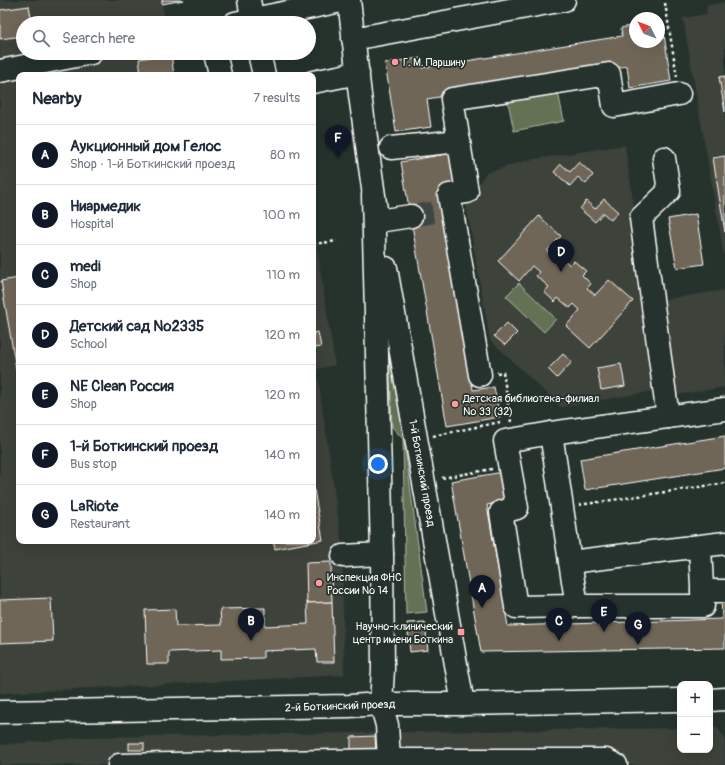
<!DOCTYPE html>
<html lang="en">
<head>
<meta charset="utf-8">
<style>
  :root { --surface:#fff; --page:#f6f6f7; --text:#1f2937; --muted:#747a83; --line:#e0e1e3; --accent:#111827 }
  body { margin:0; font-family:Pangolin,sans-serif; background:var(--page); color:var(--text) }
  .controls { position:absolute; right:12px; bottom:12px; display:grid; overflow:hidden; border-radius:8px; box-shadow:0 4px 16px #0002 }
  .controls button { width:36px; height:36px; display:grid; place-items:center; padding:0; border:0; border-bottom:1px solid var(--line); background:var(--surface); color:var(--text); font:20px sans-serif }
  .compass { position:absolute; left:629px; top:12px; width:36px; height:36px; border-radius:50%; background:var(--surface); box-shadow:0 4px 16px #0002; rotate:312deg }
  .you { position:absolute; left:378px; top:464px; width:14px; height:14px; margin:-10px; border:3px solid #fff; border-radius:50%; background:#1a73e8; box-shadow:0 0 0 6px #1a73e833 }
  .badge { display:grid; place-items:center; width:26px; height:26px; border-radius:50%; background:var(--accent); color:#fff; font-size:13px; font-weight:700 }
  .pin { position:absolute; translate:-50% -33px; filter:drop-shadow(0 1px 2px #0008) }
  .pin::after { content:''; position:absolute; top:21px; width:14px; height:12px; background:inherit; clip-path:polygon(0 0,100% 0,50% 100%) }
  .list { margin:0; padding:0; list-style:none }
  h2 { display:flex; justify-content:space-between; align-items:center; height:52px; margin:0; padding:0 16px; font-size:17px }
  h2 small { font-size:13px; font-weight:400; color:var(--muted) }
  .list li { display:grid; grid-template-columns:26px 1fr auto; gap:12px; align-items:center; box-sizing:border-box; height:60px; padding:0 16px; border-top:1px solid var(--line) }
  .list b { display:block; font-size:15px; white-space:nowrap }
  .list p { margin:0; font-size:13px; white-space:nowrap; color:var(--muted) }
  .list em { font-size:13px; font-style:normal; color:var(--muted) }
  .icon { flex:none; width:22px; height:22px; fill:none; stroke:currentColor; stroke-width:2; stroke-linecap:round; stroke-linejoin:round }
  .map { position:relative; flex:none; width:725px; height:765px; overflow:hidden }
  .search { position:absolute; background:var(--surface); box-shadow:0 4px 16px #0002; left:16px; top:16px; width:300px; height:44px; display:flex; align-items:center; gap:10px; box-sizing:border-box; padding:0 14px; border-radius:22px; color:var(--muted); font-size:15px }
  .panel { position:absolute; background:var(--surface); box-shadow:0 4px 16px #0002; left:16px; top:72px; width:300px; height:472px; border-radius:8px }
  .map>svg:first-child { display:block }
  .built { fill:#3c423a }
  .green { fill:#637254; stroke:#b1b8aa }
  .building { fill:#6f6658; stroke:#fff }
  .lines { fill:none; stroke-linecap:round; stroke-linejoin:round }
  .minor-tunnel { stroke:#3c4742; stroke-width:22; stroke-dasharray:22 11; stroke-linecap:butt }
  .minor-casing { stroke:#fff; stroke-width:25 }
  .path { stroke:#fff; stroke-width:2.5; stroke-dasharray:3 3; stroke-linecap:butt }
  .minor { stroke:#26332d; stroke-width:22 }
  .poi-dot { fill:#ff9aa2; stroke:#26332d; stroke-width:1.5 }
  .labels { text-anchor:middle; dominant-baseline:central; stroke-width:3.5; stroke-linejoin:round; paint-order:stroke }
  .poi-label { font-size:11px; fill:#fff; stroke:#26332d; text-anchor:start }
  .street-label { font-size:11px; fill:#fff; stroke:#26332d }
</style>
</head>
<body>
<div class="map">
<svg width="725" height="765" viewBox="0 0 725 765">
  <rect width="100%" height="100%" fill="#26332d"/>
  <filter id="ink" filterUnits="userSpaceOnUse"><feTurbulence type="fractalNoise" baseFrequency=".025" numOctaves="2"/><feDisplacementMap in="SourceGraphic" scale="8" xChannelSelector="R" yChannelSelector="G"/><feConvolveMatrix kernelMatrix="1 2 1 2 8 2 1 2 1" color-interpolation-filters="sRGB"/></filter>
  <g filter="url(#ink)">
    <g class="built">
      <path d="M0,0H184L162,4L166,23H23V53H170L174,75H19V541H313V221L335,365L317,369L342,546L344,675L0,693Z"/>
      <path d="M725,2V255H724L683,18L707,14L706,6Z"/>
      <path d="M625,145L660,390L561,407L490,340L466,204L486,173L528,160Z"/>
      <path d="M725,290V387L670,396L656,301Z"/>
      <path d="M710,727H717L725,738V765H0V745L86,737L680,728V750H710Z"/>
    </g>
    <g class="green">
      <path d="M558,92L564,121L514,131L508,102Z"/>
      <path d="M519,283L556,319L544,332L506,296Z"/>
      <path d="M388,321L427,612L406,614L403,439L392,427Z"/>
    </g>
    <g class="building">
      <path d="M162,0H184L162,4Z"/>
      <path d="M29,6L32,23H23V36L0,39V10Z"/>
      <path d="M662,21L671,81L630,88L627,66L427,99L431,127L396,132L385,63L420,58L422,68L454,63L622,36L621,28L635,25V42H659V22Z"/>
      <path d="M171,54L174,75H141L139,59Z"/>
      <path d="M725,76V112L719,77Z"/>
      <path d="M452,153L457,185L439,189L473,390L494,387L500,417L447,426L401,162Z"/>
      <path d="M725,156V232L713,158Z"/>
      <path d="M579,162L593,175L586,184L578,177L570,186L554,172L561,164L570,172Z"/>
      <path d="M604,199L618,212L611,220L603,213L595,222L580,209L586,201L595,209Z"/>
      <path d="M696,214L704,264L677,268L668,219Z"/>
      <path d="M539,216L561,236L547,251L555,258L558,255L570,265L574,261L586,271L582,275L591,284L587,288L595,295L609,280L633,301L590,348L566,326L580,310L574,304L570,308L558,298L555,302L544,292L549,287L536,276L539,272L532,266L519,281L498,261Z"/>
      <path d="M19,278V386L1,281Z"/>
      <path d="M507,323L517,333L505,345L494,336Z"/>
      <path d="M318,332L321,347L313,348V333Z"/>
      <path d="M563,354L572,362L557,378L548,369Z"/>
      <path d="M621,364L625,386L601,390L597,368Z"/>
      <path d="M725,436V468L585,490L580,459Z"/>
      <path d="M503,472L507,501L487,505L508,626L722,619L721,599H725V648L481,652L451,481Z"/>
      <path d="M313,484L323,540L275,549L273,541H313Z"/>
      <path d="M331,562L332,602L307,603L306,563Z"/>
      <path d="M51,598L53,641L0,643V600Z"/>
      <path d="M332,602L334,662H317L316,649L263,651V658L221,659V650L169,652V664H147L145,610L175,609L176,626L221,625L220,609L265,608V626L308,624L307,603Z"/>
      <path d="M425,622L428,650L410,652L407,623Z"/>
      <path d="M375,736L376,751L351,752V737Z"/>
      <rect x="129" y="743" width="15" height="7"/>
    </g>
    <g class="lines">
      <path class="minor-tunnel" d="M411,216L442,211"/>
      <defs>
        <g id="minor">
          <path d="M249,0L253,23"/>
          <path d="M349,0L360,95L376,210"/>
          <path d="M235,23L346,0"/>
          <path d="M353,39L564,0"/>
          <path d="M215,53L220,75"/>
          <path d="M259,53L264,75"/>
          <path d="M0,71L91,53"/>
          <path d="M313,82L358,73"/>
          <path d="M391,148L459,141"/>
          <path d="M664,158L669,191L641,218L668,417"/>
          <path d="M378,221L411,216"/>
          <path d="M386,268L463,704"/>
          <path d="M480,375L449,195L467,192L452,99L609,74L614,106L679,94"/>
          <path d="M551,433L505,441L517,508L501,512L516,607L577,606"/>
          <path d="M700,547L703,606H577L570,562L725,543"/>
          <path d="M343,556L382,554"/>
          <path d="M570,562L551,433L725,409"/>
          <path d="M702,591H725"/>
          <path d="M710,700L725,699"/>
          <path d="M0,712L349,706L381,704H463L680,700"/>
          <path d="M389,760H606L616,765"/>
          <path d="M119,765L389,760L387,725L381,704L383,669L382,554L373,195"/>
        </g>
      </defs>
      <use href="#minor" class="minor-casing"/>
      <g class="path">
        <path d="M665,3L677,77"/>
        <path d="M313,244L337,241"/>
        <path d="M497,373L503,372L511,422"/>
        <path d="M433,436L500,422"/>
        <path d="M442,478L492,469"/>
        <path d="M579,505L725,483"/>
      </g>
      <use href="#minor" class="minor"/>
    </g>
  </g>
  <g class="poi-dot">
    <circle cx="395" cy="62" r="4"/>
    <circle cx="455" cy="404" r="4"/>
    <circle cx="319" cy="583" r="4"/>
    <rect x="457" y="628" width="8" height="8" rx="2"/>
  </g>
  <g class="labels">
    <g class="poi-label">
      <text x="403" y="62">Г. М. Паршину</text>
      <text x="463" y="398">Детская библиотека-филиал<tspan x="463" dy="13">№ 33 (32)</tspan></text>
      <text x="327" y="577">Инспекция ФНС<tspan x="327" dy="13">России № 14</tspan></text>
      <text x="453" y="626" text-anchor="end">Научно-клинический<tspan x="453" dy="13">центр имени Боткина</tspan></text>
    </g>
    <g class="street-label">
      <text transform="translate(422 473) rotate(80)">1-й Боткинский проезд</text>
      <text transform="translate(340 706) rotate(-2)">2-й Боткинский проезд</text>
    </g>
  </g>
</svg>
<div class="controls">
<button>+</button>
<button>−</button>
</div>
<svg class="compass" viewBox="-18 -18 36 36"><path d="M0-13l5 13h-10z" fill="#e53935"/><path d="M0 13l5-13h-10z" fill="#747a83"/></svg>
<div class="you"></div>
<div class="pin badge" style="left:482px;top:608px">A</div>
<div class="pin badge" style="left:251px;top:641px">B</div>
<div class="pin badge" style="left:559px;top:641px">C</div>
<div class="pin badge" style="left:561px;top:272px">D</div>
<div class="pin badge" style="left:604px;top:632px">E</div>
<div class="pin badge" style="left:338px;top:158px">F</div>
<div class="pin badge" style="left:638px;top:645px">G</div>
<div class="search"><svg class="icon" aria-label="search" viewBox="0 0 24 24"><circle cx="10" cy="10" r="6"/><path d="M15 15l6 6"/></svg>Search here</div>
<section class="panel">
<h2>Nearby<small>7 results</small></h2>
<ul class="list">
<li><span class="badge">A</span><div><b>Аукционный дом Гелос</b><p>Shop · 1-й Боткинский проезд</p></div><em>80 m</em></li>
<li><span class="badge">B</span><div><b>Ниармедик</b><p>Hospital</p></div><em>100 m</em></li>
<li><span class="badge">C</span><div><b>medi</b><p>Shop</p></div><em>110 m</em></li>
<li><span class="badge">D</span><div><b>Детский сад №2335</b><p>School</p></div><em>120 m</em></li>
<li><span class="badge">E</span><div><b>NE Clean Россия</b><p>Shop</p></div><em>120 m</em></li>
<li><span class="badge">F</span><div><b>1-й Боткинский проезд</b><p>Bus stop</p></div><em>140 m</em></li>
<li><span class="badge">G</span><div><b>LaRiote</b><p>Restaurant</p></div><em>140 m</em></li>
</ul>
</section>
</div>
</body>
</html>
